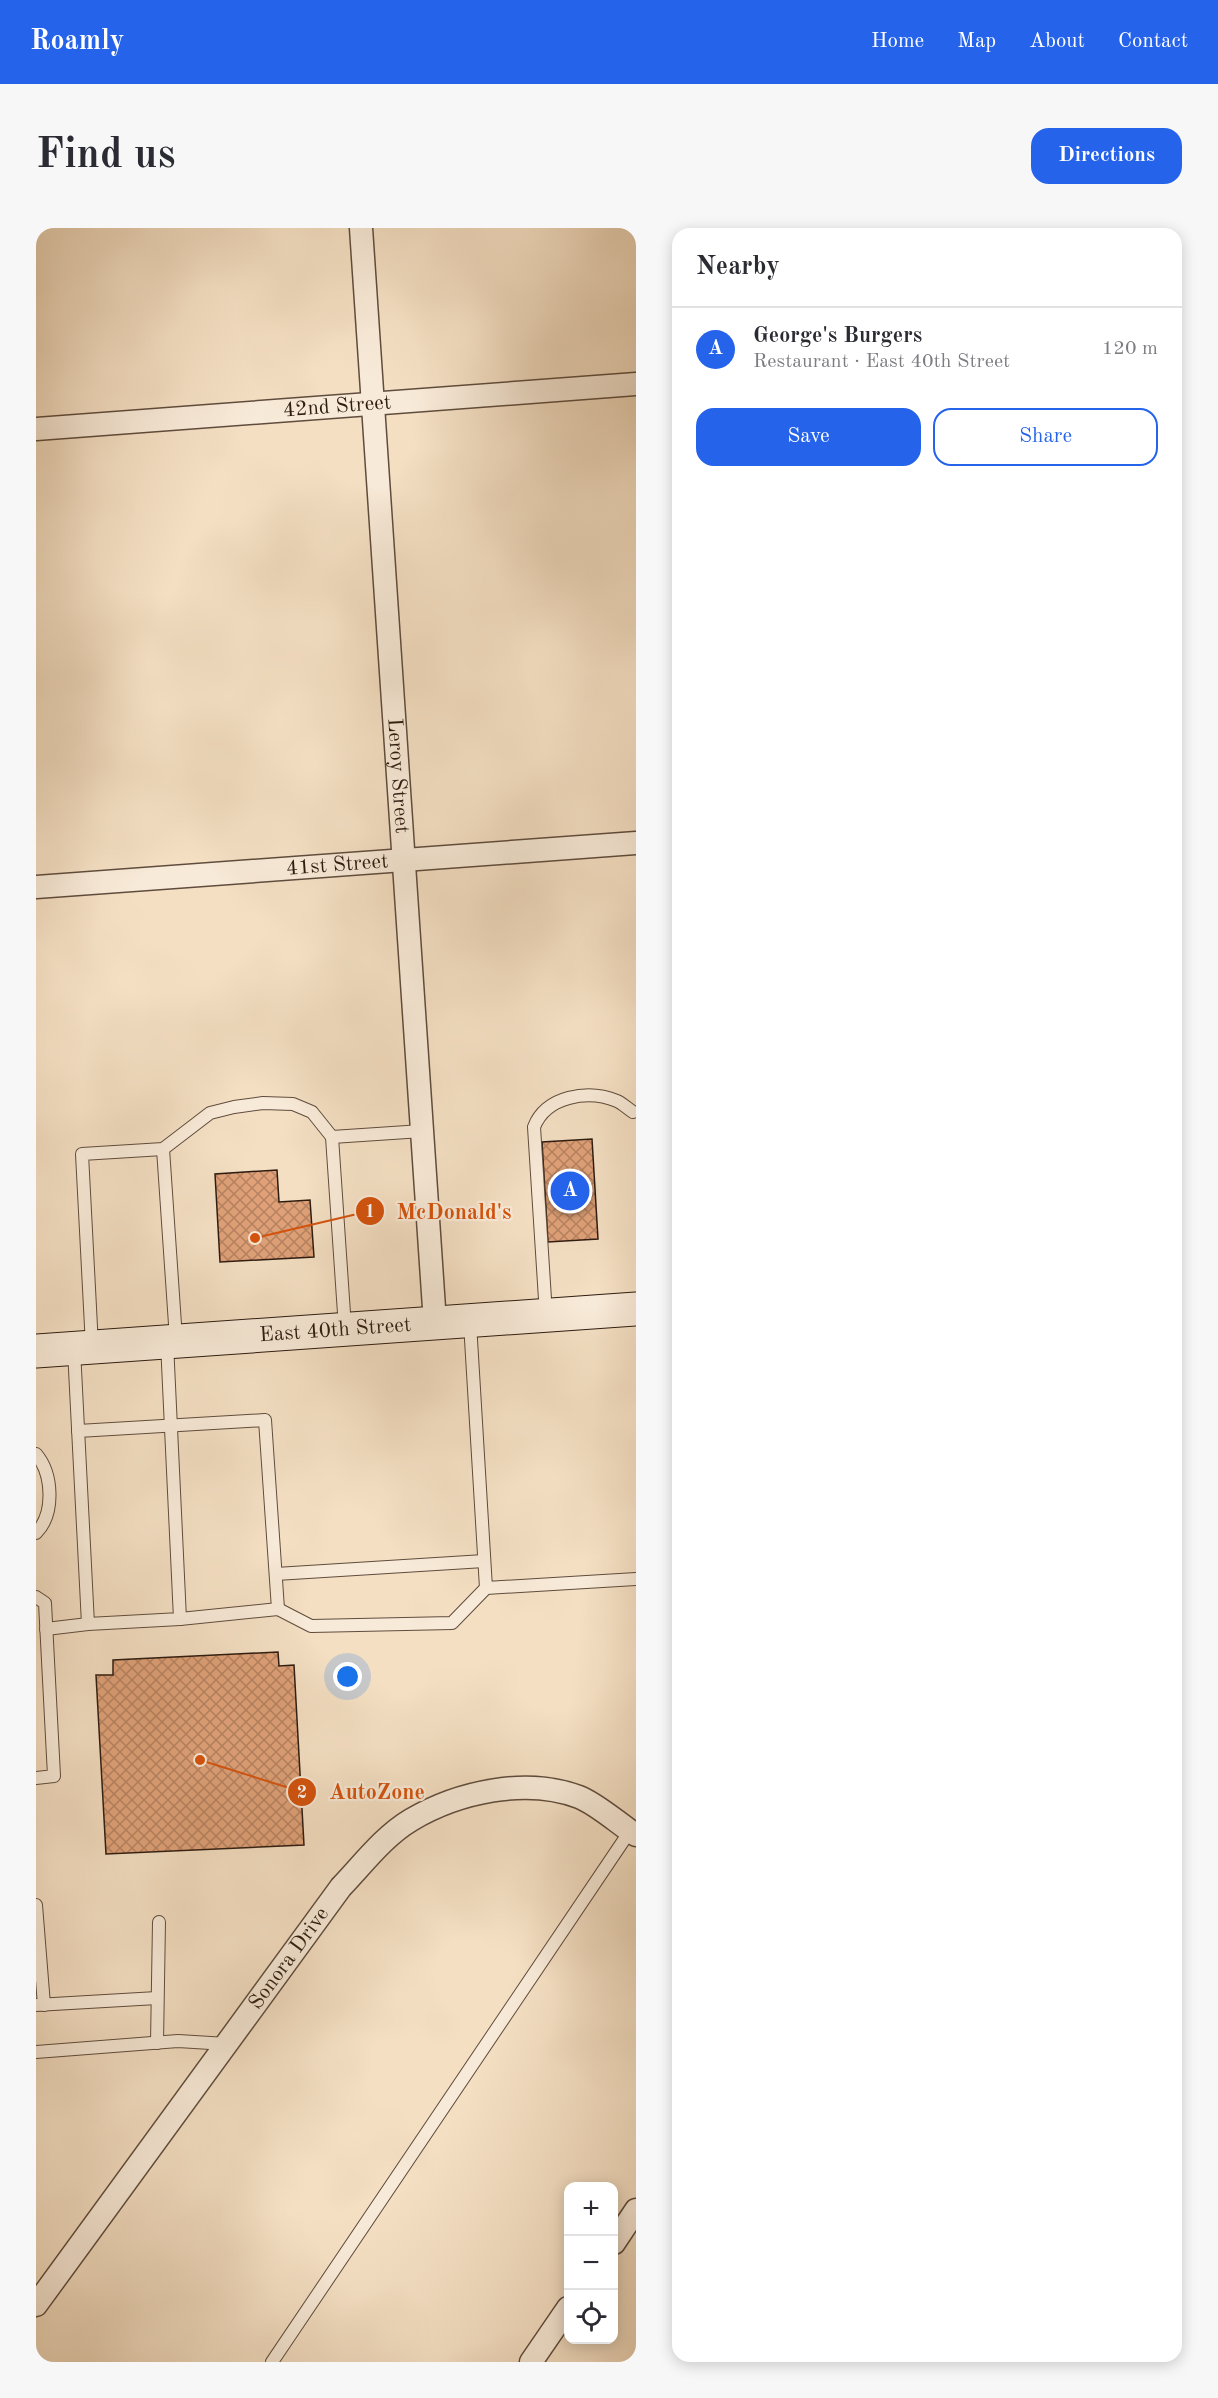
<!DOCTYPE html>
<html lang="en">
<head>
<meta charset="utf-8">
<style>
  :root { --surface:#fff; --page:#f7f7f7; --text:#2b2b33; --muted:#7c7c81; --line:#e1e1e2; --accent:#2563eb }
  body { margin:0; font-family:"Old Standard TT",serif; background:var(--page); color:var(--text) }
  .controls { position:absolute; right:18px; bottom:18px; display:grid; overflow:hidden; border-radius:12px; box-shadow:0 3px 15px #0003 }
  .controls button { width:54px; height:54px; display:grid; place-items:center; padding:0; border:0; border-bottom:2px solid var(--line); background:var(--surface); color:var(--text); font:30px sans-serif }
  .you { position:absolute; left:312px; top:1449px; width:21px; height:21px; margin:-15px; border:4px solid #fff; border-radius:50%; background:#1a73e8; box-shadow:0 0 0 9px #1a73e833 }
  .badge { display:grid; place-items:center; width:39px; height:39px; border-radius:50%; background:var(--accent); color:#fff; font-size:20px; font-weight:700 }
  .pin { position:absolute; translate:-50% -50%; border:3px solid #fff; box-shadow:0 2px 6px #0006 }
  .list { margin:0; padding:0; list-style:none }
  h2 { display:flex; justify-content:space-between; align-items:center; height:78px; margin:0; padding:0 24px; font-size:26px }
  h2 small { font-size:20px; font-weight:400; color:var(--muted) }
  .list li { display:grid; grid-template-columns:39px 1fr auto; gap:18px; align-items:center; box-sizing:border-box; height:84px; padding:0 24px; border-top:2px solid var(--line) }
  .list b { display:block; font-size:22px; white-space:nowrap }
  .list p { margin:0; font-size:20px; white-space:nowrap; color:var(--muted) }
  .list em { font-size:20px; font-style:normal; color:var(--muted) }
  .actions { display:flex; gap:12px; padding:18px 24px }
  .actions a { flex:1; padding:14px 0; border:2px solid var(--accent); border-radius:18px; text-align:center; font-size:21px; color:var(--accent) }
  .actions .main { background:var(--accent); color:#fff }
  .icon { flex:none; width:33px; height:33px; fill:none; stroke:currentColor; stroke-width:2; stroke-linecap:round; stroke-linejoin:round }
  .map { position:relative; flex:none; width:600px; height:2134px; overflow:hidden; border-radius:18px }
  header { display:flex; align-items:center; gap:36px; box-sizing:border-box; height:84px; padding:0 30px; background:var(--accent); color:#fff }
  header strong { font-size:28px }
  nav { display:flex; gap:33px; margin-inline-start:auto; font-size:21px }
  .intro { display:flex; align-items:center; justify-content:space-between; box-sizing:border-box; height:144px; padding:0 36px }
  h1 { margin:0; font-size:42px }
  .button { padding:15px 27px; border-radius:18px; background:var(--accent); color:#fff; font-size:21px; font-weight:700 }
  main { display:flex; gap:36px; padding:0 36px }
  aside { flex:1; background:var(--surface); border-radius:18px; box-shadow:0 3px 15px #0003 }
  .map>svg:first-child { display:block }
  .building { fill:url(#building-cross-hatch); stroke:#2d1b10; stroke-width:1.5 }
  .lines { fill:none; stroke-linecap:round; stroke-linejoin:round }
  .lane-casing { stroke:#5f4c3d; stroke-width:14 }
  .street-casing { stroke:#5f4c3d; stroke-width:25 }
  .secondary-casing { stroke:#2d1b10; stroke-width:35 }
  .lane { stroke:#f8ead8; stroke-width:12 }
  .street { stroke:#f8ead8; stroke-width:22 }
  .secondary { stroke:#f8ead8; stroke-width:33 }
  .labels { text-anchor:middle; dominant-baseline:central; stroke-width:4.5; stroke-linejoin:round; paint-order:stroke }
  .street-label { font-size:21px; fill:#2d1b10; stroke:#f8ead8 }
  .leader { fill:none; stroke:#d5530c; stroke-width:2 }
  .callout-dot { fill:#d5530c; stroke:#f8ead8; stroke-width:2 }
  .mark-label { font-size:18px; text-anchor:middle; font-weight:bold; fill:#fff }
  .callout-label { font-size:22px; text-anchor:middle; font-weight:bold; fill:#d5530c; stroke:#f8ead8; stroke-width:4.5; stroke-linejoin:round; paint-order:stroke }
</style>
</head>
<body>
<header>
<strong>Roamly</strong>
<nav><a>Home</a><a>Map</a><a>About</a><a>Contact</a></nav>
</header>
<div class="intro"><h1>Find us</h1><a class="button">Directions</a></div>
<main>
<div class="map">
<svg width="600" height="2134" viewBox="0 0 600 2134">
  <defs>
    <pattern id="building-cross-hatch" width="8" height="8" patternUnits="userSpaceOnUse" patternTransform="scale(1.5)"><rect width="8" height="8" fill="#e0a178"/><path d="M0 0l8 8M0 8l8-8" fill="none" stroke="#b68261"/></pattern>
  </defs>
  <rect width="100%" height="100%" fill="#f4dfc3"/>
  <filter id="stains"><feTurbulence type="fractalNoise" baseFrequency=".00333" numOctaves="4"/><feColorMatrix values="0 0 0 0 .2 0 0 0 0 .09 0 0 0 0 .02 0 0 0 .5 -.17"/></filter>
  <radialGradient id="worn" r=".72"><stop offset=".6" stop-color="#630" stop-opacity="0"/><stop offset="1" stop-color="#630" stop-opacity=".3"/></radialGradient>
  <g class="building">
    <path d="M556,911L562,1011L512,1014L506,914Z"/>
    <path d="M241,942L243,974L274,972L278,1029L184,1034L179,946Z"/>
    <path d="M242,1424L243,1438L258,1437L268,1617L70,1626L60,1447H77V1432Z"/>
  </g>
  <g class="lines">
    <defs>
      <g id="lane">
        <path d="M296,909L386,903"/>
        <path d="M127,921L140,1111"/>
        <path d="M510,1087L498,899C510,868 552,861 581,873C586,875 592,881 597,884"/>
        <path d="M434,1095L450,1360L600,1351"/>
        <path d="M56,1118L46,926L127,921L174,885L198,879L227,875L257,876L276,884L296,909L309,1100"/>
        <path d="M38,1122L52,1396L144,1391L131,1115"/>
        <path d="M42,1203L229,1192L242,1381L144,1391"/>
        <path d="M0,1226C17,1246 19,1286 0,1305"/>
        <path d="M240,1346L448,1333"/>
        <path d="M0,1369L9,1375L18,1548L0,1550"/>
        <path d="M242,1381L275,1398L416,1395L450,1360"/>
        <path d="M10,1401L52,1396"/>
        <path d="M0,1677L8,1777"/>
        <path d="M0,1777L121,1770"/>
        <path d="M121,1815L123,1694"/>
        <path d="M0,1824L142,1813L191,1816"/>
        <path d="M236,2134L594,1603"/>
      </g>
      <g id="street">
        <path id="s1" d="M325,0L399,1095"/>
        <path id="s2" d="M0,201L600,156"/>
        <path id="s3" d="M0,659L600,615"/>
        <path d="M578,2015L600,1982"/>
        <path id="s4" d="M0,2077L305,1659C327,1636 348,1608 375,1592C422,1564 490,1549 543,1569C561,1576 583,1596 600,1607"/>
        <path d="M495,2134L532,2080"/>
      </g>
      <g id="secondary">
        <path id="s5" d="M0,1123L600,1081"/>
      </g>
    </defs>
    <use href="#lane" class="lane-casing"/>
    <use href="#street" class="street-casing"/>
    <use href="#secondary" class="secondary-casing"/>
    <use href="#lane" class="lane"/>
    <use href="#street" class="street"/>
    <use href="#secondary" class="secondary"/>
  </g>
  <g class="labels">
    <g class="street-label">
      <text stroke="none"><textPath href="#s2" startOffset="302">42nd Street</textPath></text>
      <text stroke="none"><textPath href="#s1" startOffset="549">Leroy Street</textPath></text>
      <text stroke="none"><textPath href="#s3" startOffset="302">41st Street</textPath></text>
      <text stroke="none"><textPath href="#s5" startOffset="300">East 40th Street</textPath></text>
      <text stroke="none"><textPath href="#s4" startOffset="429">Sonora Drive</textPath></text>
    </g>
  </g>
  <path class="leader" d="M219 1010L334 983M164 1532L266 1564"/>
  <g class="callout-dot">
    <circle cx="219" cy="1010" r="6"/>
    <circle cx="164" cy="1532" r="6"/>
    <circle cx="334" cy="983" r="15"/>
    <circle cx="266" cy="1564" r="15"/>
  </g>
  <g class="mark-label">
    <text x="334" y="989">1</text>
    <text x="266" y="1570">2</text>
  </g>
  <g class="callout-label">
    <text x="418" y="991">McDonald's</text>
    <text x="341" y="1571">AutoZone</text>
  </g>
  <rect width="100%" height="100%" filter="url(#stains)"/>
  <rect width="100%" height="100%" fill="url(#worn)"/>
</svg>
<div class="controls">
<button>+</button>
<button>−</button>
<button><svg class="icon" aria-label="locate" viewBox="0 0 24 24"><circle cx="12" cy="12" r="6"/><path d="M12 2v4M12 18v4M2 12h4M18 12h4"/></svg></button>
</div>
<div class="you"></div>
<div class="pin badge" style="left:534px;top:963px">A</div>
</div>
<aside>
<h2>Nearby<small></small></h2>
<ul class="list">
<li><span class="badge">A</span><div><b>George's Burgers</b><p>Restaurant · East 40th Street</p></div><em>120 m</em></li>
</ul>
<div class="actions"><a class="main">Save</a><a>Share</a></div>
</aside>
</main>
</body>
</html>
